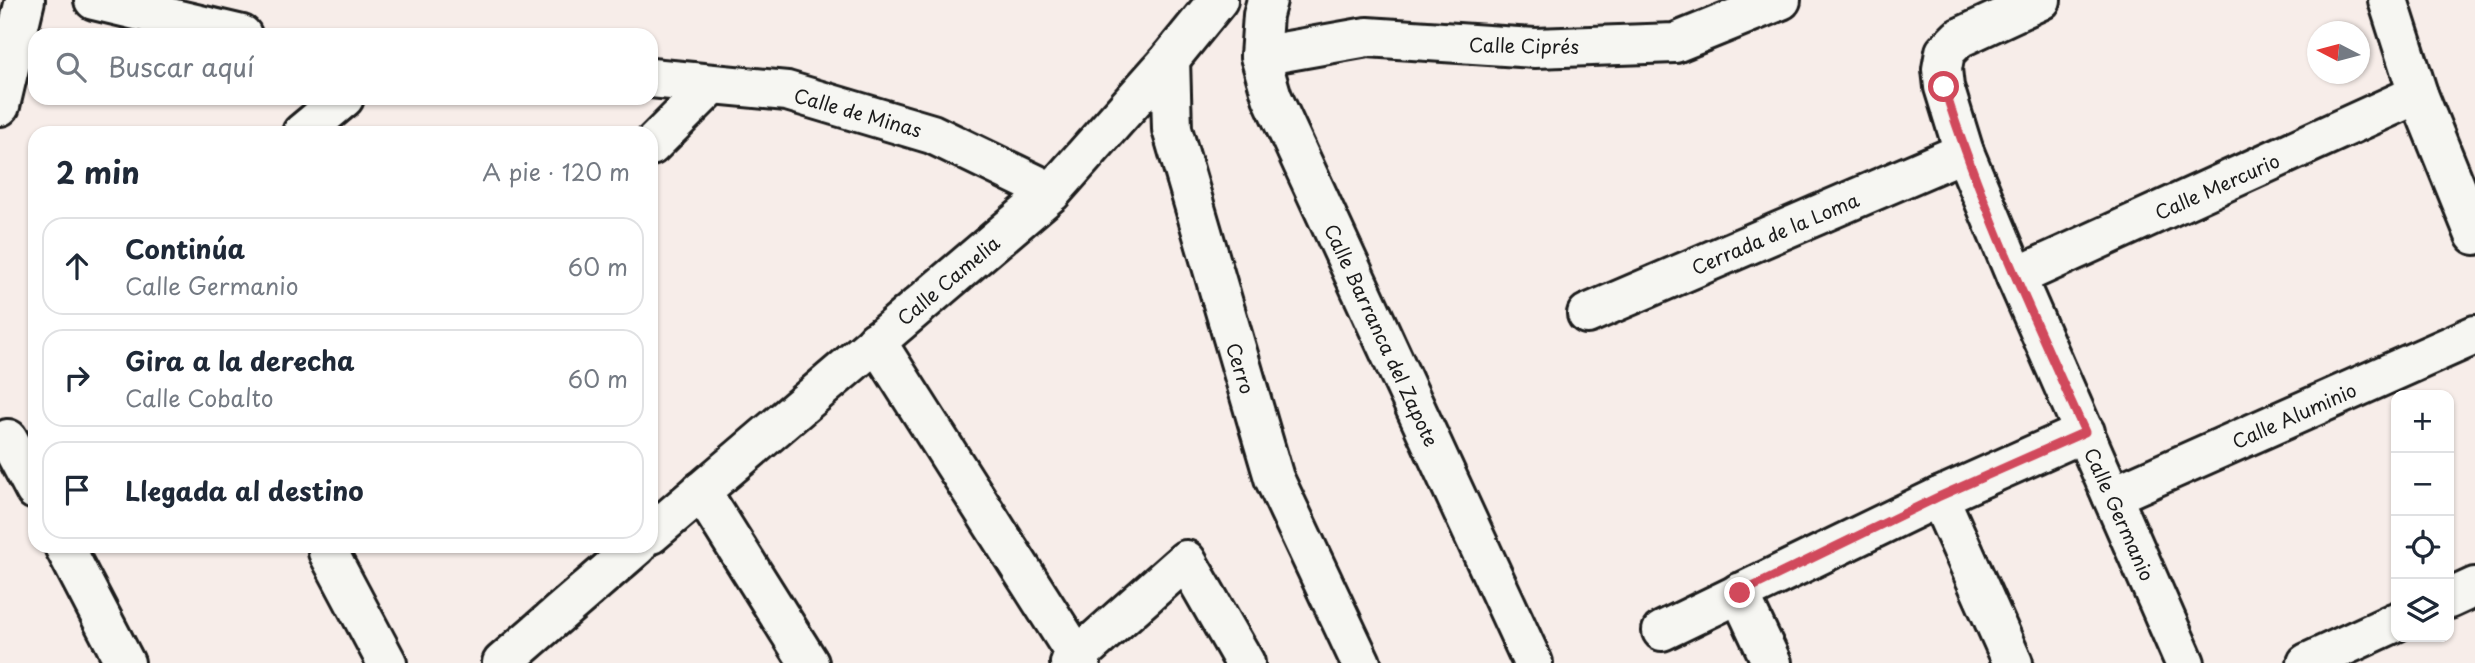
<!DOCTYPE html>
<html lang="es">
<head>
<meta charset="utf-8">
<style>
  :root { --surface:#fff; --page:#f2f2f3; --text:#1f2937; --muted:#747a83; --line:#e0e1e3 }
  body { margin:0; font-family:"Playpen Sans",sans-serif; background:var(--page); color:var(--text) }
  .controls { position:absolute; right:21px; bottom:21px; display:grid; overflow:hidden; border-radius:14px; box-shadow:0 2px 5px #0004 }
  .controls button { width:63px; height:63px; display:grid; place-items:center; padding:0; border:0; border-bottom:2px solid var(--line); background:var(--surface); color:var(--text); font:35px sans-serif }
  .compass { position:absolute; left:2307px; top:21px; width:63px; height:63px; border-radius:50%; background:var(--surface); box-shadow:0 2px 5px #0004; rotate:276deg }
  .stop { position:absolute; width:21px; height:21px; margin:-16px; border:5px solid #d1495b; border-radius:50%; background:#fff }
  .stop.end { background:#d1495b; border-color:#fff; box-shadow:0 2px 7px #0008 }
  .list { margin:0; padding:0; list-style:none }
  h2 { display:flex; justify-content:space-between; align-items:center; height:91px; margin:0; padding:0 28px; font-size:30px }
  h2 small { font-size:23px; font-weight:400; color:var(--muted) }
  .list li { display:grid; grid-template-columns:46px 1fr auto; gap:21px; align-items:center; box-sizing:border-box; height:98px; margin:0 14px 14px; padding:0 14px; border:2px solid var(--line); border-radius:21px }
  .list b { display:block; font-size:26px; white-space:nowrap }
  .list p { margin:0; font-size:23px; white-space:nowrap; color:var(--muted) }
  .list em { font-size:23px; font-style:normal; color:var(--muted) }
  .icon { flex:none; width:38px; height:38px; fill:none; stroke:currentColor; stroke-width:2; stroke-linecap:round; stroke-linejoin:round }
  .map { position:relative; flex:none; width:2475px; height:663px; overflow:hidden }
  .search { position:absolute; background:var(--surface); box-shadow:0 2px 5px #0004; left:28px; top:28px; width:630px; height:77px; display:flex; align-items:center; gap:18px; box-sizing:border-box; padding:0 24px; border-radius:21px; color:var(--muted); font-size:26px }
  .panel { position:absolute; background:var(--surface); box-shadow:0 2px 5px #0004; left:28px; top:126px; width:630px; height:427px; border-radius:21px }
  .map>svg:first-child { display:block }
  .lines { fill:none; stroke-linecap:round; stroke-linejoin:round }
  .minor-casing { stroke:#1c1c1c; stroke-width:44 }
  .minor { stroke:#f6f6f2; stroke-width:38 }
  .route { stroke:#d1495b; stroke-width:9 }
  .labels { text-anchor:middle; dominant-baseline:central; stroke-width:5; stroke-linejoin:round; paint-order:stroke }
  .street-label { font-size:19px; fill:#1c1c1c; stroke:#f6f6f2 }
</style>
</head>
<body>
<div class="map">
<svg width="2475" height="663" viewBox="0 0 2475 663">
  <rect width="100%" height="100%" fill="#f7ede9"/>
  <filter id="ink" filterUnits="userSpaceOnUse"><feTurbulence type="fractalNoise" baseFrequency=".0143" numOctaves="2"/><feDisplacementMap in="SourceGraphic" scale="14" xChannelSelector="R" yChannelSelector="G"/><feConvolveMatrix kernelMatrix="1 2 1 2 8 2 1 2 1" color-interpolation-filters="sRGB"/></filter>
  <g filter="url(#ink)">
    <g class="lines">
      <defs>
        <g id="minor">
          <path d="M94,0L242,35"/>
          <path d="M1267,0L1263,15L1260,56L1272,97L1533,663"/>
          <path d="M2041,0L1959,38L1945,52L1942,69L1944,87L1964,152L2016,277L2185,663"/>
          <path d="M2388,0L2418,94L2475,235"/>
          <path d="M1260,56L1367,37L1535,48L1675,43L1781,0"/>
          <path d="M1170,59L1172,129L1274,478L1361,663"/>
          <path d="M651,78L787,91L932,134L1052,192"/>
          <path d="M0,106L25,0"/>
          <path d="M302,133L344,98"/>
          <path d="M651,146L712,85"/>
          <path d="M2016,277L2418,94"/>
          <path d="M1587,314L1964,152"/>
          <path d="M876,341L1081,663"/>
          <path d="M8,439L35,490"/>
          <path d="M701,491L809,663"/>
          <path d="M2112,496L2475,335"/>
          <path d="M1939,497L2013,663"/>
          <path d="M651,534L1052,192L1170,59L1218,0"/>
          <path d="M64,546L125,663"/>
          <path d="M328,552L387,663"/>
          <path d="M1739,593L1772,663"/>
          <path d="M2449,599L2475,587"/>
          <path d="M1662,631L1939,497L2085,432"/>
          <path d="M502,663L637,546"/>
          <path d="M1070,663L1186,560L1245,663"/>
          <path d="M2307,663L2396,622"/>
        </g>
      </defs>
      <use href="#minor" class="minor-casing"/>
      <use href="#minor" class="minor"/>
    </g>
  </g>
  <g class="lines" filter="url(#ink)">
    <path class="route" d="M1740,593L1938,497L2085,432C2034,319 1981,206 1944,87"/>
  </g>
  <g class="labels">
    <g class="street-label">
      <text transform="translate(1524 45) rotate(1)">Calle Ciprés</text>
      <text transform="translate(858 112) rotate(16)">Calle de Minas</text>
      <text transform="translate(2217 186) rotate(-24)">Calle Mercurio</text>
      <text transform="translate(1775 233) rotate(-23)">Cerrada de la Loma</text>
      <text transform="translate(948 280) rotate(-40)">Calle Camelia</text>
      <text transform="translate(1382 335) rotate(65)">Calle Barranca del Zapote</text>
      <text transform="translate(1241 368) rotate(73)">Cerro</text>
      <text transform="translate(2294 415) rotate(-24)">Calle Aluminio</text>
      <text transform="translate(2120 514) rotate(66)">Calle Germanio</text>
    </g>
  </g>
</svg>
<div class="controls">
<button>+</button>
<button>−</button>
<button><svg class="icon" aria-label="locate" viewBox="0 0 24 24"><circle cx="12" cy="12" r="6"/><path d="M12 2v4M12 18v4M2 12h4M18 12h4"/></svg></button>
<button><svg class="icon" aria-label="layers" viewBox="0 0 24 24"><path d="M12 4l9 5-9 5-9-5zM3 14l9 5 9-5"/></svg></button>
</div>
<svg class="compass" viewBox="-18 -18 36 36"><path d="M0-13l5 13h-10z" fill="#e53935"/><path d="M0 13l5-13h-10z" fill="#747a83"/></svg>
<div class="stop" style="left:1944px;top:87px"></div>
<div class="stop end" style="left:1740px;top:593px"></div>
<div class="search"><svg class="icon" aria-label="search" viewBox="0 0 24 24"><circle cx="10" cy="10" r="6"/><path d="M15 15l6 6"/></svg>Buscar aquí</div>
<section class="panel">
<h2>2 min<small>A pie · 120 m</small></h2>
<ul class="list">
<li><svg class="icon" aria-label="ahead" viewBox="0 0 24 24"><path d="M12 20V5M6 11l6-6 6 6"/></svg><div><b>Continúa</b><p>Calle Germanio</p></div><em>60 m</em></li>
<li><svg class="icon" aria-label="right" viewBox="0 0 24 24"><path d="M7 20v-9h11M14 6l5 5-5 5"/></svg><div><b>Gira a la derecha</b><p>Calle Cobalto</p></div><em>60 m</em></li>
<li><svg class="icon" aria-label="arrive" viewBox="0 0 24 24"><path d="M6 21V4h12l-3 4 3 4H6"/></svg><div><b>Llegada al destino</b></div></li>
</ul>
</section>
</div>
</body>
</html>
